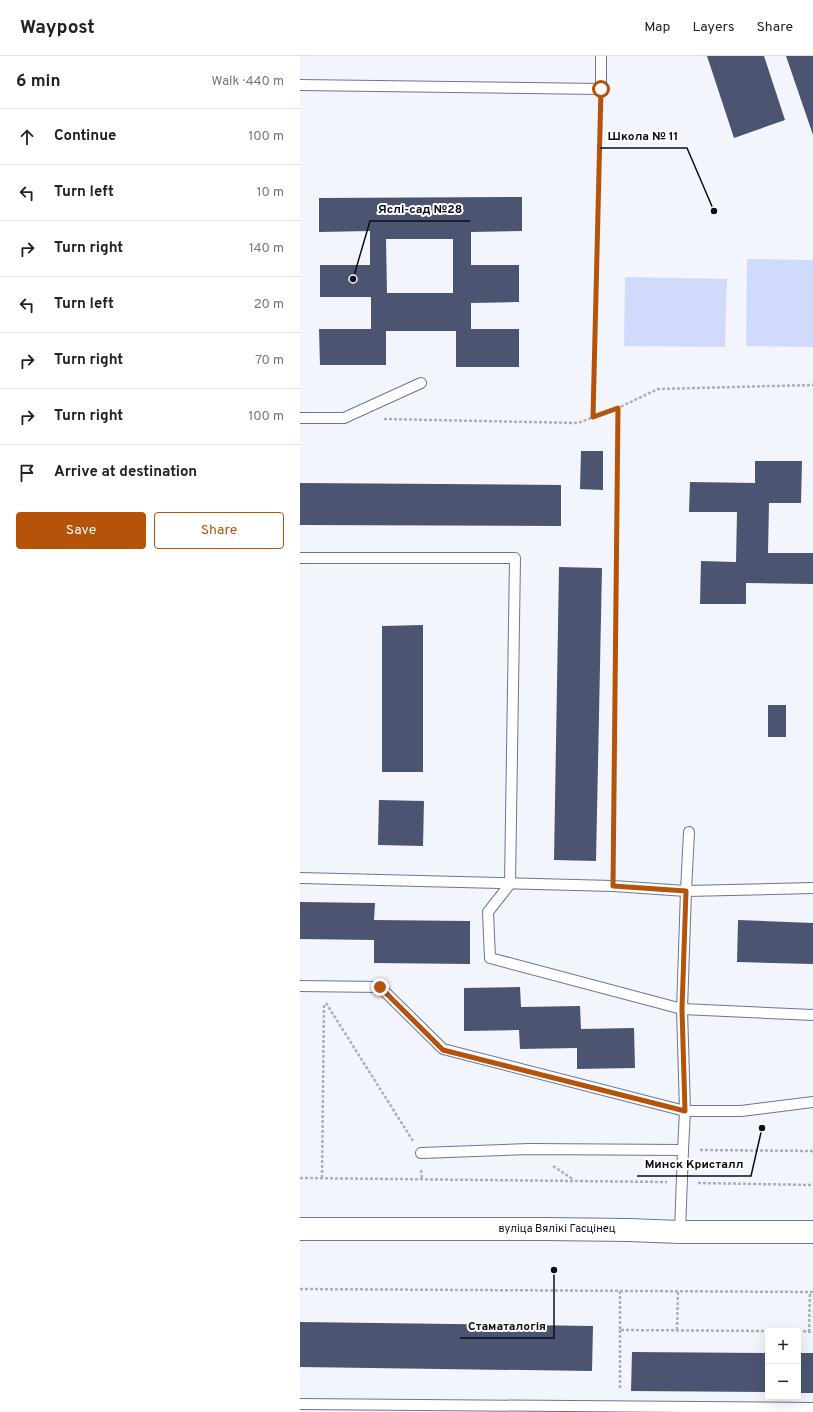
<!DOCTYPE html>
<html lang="en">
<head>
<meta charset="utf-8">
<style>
  :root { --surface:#fff; --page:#f6f6f6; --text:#222; --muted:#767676; --line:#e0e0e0; --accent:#b45309 }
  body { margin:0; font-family:Overpass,sans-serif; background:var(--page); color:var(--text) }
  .controls { position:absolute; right:12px; bottom:12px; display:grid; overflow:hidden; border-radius:4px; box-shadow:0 4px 16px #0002 }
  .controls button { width:36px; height:36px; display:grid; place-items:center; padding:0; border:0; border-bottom:1px solid var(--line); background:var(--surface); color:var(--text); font:20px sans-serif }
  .stop { position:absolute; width:12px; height:12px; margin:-9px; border:3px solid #b45309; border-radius:50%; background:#fff }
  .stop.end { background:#b45309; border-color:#fff; box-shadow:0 1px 4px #0008 }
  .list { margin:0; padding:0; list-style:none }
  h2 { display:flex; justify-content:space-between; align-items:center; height:52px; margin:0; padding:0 16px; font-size:17px }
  h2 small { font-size:13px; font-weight:400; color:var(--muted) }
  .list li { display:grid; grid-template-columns:26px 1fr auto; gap:12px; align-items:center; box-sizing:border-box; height:56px; padding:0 16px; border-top:1px solid var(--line) }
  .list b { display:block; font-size:15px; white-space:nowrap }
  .list em { font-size:13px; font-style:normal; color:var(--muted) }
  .actions { display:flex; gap:8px; padding:12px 16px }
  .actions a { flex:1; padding:9px 0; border:1px solid var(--accent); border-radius:4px; text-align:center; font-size:14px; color:var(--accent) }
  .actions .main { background:var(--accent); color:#fff }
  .icon { flex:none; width:22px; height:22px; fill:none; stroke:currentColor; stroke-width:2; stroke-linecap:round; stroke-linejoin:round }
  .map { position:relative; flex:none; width:513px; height:1356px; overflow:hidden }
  header { display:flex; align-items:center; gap:24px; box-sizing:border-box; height:56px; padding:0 20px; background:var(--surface); border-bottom:1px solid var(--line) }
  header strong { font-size:19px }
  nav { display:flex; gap:22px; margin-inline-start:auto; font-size:14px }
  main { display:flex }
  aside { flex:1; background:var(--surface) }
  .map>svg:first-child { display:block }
  .green { fill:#d2dafb }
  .building { fill:#4d5471; fill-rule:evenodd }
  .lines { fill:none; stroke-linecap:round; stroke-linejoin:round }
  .lane-casing { stroke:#6d7593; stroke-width:12 }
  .secondary-casing { stroke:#6d7593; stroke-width:24 }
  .path { stroke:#adafb8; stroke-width:2.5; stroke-dasharray:3 2; stroke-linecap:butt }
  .lane { stroke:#fff; stroke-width:10 }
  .secondary { stroke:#fff; stroke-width:22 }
  .route { stroke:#b45309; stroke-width:5 }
  .labels { text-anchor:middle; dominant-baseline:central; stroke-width:4; stroke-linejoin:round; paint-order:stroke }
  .street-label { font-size:11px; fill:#0b0d18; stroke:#fff }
  .leader { fill:none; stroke:#0b0d18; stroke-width:1.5 }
  .callout-dot { fill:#0b0d18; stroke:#fff; stroke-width:1.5 }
  .callout-label { font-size:12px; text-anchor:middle; font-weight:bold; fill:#0b0d18; stroke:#fff; stroke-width:4; stroke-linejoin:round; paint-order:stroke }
</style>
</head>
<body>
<header>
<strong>Waypost</strong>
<nav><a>Map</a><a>Layers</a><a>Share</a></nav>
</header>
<main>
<aside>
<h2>6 min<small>Walk · 440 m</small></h2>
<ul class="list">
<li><svg class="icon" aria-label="ahead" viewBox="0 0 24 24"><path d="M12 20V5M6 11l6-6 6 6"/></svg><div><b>Continue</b></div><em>100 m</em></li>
<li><svg class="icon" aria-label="left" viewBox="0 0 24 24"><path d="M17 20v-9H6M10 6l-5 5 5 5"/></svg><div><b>Turn left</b></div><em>10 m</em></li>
<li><svg class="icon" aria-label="right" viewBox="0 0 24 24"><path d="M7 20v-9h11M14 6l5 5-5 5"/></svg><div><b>Turn right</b></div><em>140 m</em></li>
<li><svg class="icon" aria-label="left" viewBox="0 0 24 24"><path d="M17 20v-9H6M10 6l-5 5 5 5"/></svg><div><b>Turn left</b></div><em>20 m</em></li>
<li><svg class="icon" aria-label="right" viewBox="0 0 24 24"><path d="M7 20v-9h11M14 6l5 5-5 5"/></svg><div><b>Turn right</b></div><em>70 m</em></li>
<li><svg class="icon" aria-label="right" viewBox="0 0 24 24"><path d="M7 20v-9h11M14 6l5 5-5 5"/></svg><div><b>Turn right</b></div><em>100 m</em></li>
<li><svg class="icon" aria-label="arrive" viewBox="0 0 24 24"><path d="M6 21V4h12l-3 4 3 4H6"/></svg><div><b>Arrive at destination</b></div></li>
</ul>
<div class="actions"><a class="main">Save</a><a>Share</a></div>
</aside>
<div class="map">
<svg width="513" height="1356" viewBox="0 0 513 1356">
  <rect width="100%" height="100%" fill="#f3f5fc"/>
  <g class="green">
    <path d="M447,203L513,204V291L446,290Z"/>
    <path d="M325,221L427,223L425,291L324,290Z"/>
  </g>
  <g class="building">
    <path d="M407,0H464L485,64L434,82Z"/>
    <path d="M486,0H513V79Z"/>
    <path d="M222,141V175L171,176V209H219V246L171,247V273H219V311H156V275H86V309H20L19,273H71V241H20V209H70V175L19,176V142ZM86,183H153V237H87Z"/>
    <path d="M281,395H303V434L280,433Z"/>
    <path d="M455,405H502L501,447H469L468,497H513V528L446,527V548H400L401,505L436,506L437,456H389L390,426L455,427Z"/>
    <path d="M0,427L261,429V470L0,469Z"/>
    <path d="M259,511L302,512L296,805L254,804Z"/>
    <path d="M123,569V716H82V570Z"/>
    <rect x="468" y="649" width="18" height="32"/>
    <path d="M79,744L124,745L123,790L78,789Z"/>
    <path d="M0,846L75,847L74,864L170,865V908L74,907V884L0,883Z"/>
    <path d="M438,864L513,867V908L437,906Z"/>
    <path d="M220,931L221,951L280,950L281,973L334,972L335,1012L277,1013V992L220,993L219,974L164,975V932Z"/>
    <path d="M0,1266L293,1270L292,1315L0,1311Z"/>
    <path d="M332,1296L468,1297V1336L331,1335Z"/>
    <rect x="498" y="1297" width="15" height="40"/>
  </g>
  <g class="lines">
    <defs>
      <g id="lane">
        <path d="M0,29L301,33V0"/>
        <path d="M0,362H44L121,327"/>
        <path d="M0,502H215L210,828L188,856L190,902L382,953L513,959"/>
        <path d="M389,776L386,835L513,832"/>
        <path d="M0,822L313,830L386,835L382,953L385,1055L383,1094L380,1176"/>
        <path d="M0,930L80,931L143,993L385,1055H441L513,1046"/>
        <path d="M121,1097L229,1093L383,1094"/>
        <path d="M0,1348L513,1352"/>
      </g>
      <path id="secondary" d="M0,1173H245L329,1174L380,1176H513"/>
    </defs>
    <use href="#lane" class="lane-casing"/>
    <use href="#secondary" class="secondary-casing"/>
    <g class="path">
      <path d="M293,361L300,49"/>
      <path d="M84,363L278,367L318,352L358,333L513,329"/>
      <path d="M313,814L318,352"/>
      <path d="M26,947L113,1085"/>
      <path d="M400,1094L513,1095"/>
      <path d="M253,1110L274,1124"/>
      <path d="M121,1114L122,1123"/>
      <path d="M0,1122L367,1126"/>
      <path d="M22,1122L24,947"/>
      <path d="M398,1127L513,1129"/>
      <path d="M0,1233L513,1236"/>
      <path d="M320,1235V1274L468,1275"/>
      <path d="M320,1274V1334"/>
      <path d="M377,1274L378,1235"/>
      <path d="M498,1275L513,1276"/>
      <path d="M509,1276L510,1236"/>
    </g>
    <use href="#lane" class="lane"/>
    <use href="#secondary" class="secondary"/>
  </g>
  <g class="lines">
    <path class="route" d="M80,931L143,994L385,1055L382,953L386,835L313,830L318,352L293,361L301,33"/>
  </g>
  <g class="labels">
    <g class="street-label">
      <text x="257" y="1173">вуліца Вялікі Гасцінец</text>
    </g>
  </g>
  <path class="leader" d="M414 155L387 92H300M53 223L70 165H170M462 1072L451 1120H337M254 1214L254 1282H160"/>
  <g class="callout-dot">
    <circle cx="414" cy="155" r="4"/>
    <circle cx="53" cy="223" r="4"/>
    <circle cx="462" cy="1072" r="4"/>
    <circle cx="254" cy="1214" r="4"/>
  </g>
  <g class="callout-label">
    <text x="343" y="84">Школа № 11</text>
    <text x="120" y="157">Яслі-сад №28</text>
    <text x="394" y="1112">Минск Кристалл</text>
    <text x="207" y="1274">Стаматалогія</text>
  </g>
</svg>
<div class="controls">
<button>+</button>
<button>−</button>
</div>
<div class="stop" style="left:301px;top:33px"></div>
<div class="stop end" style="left:80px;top:931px"></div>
</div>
</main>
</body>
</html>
